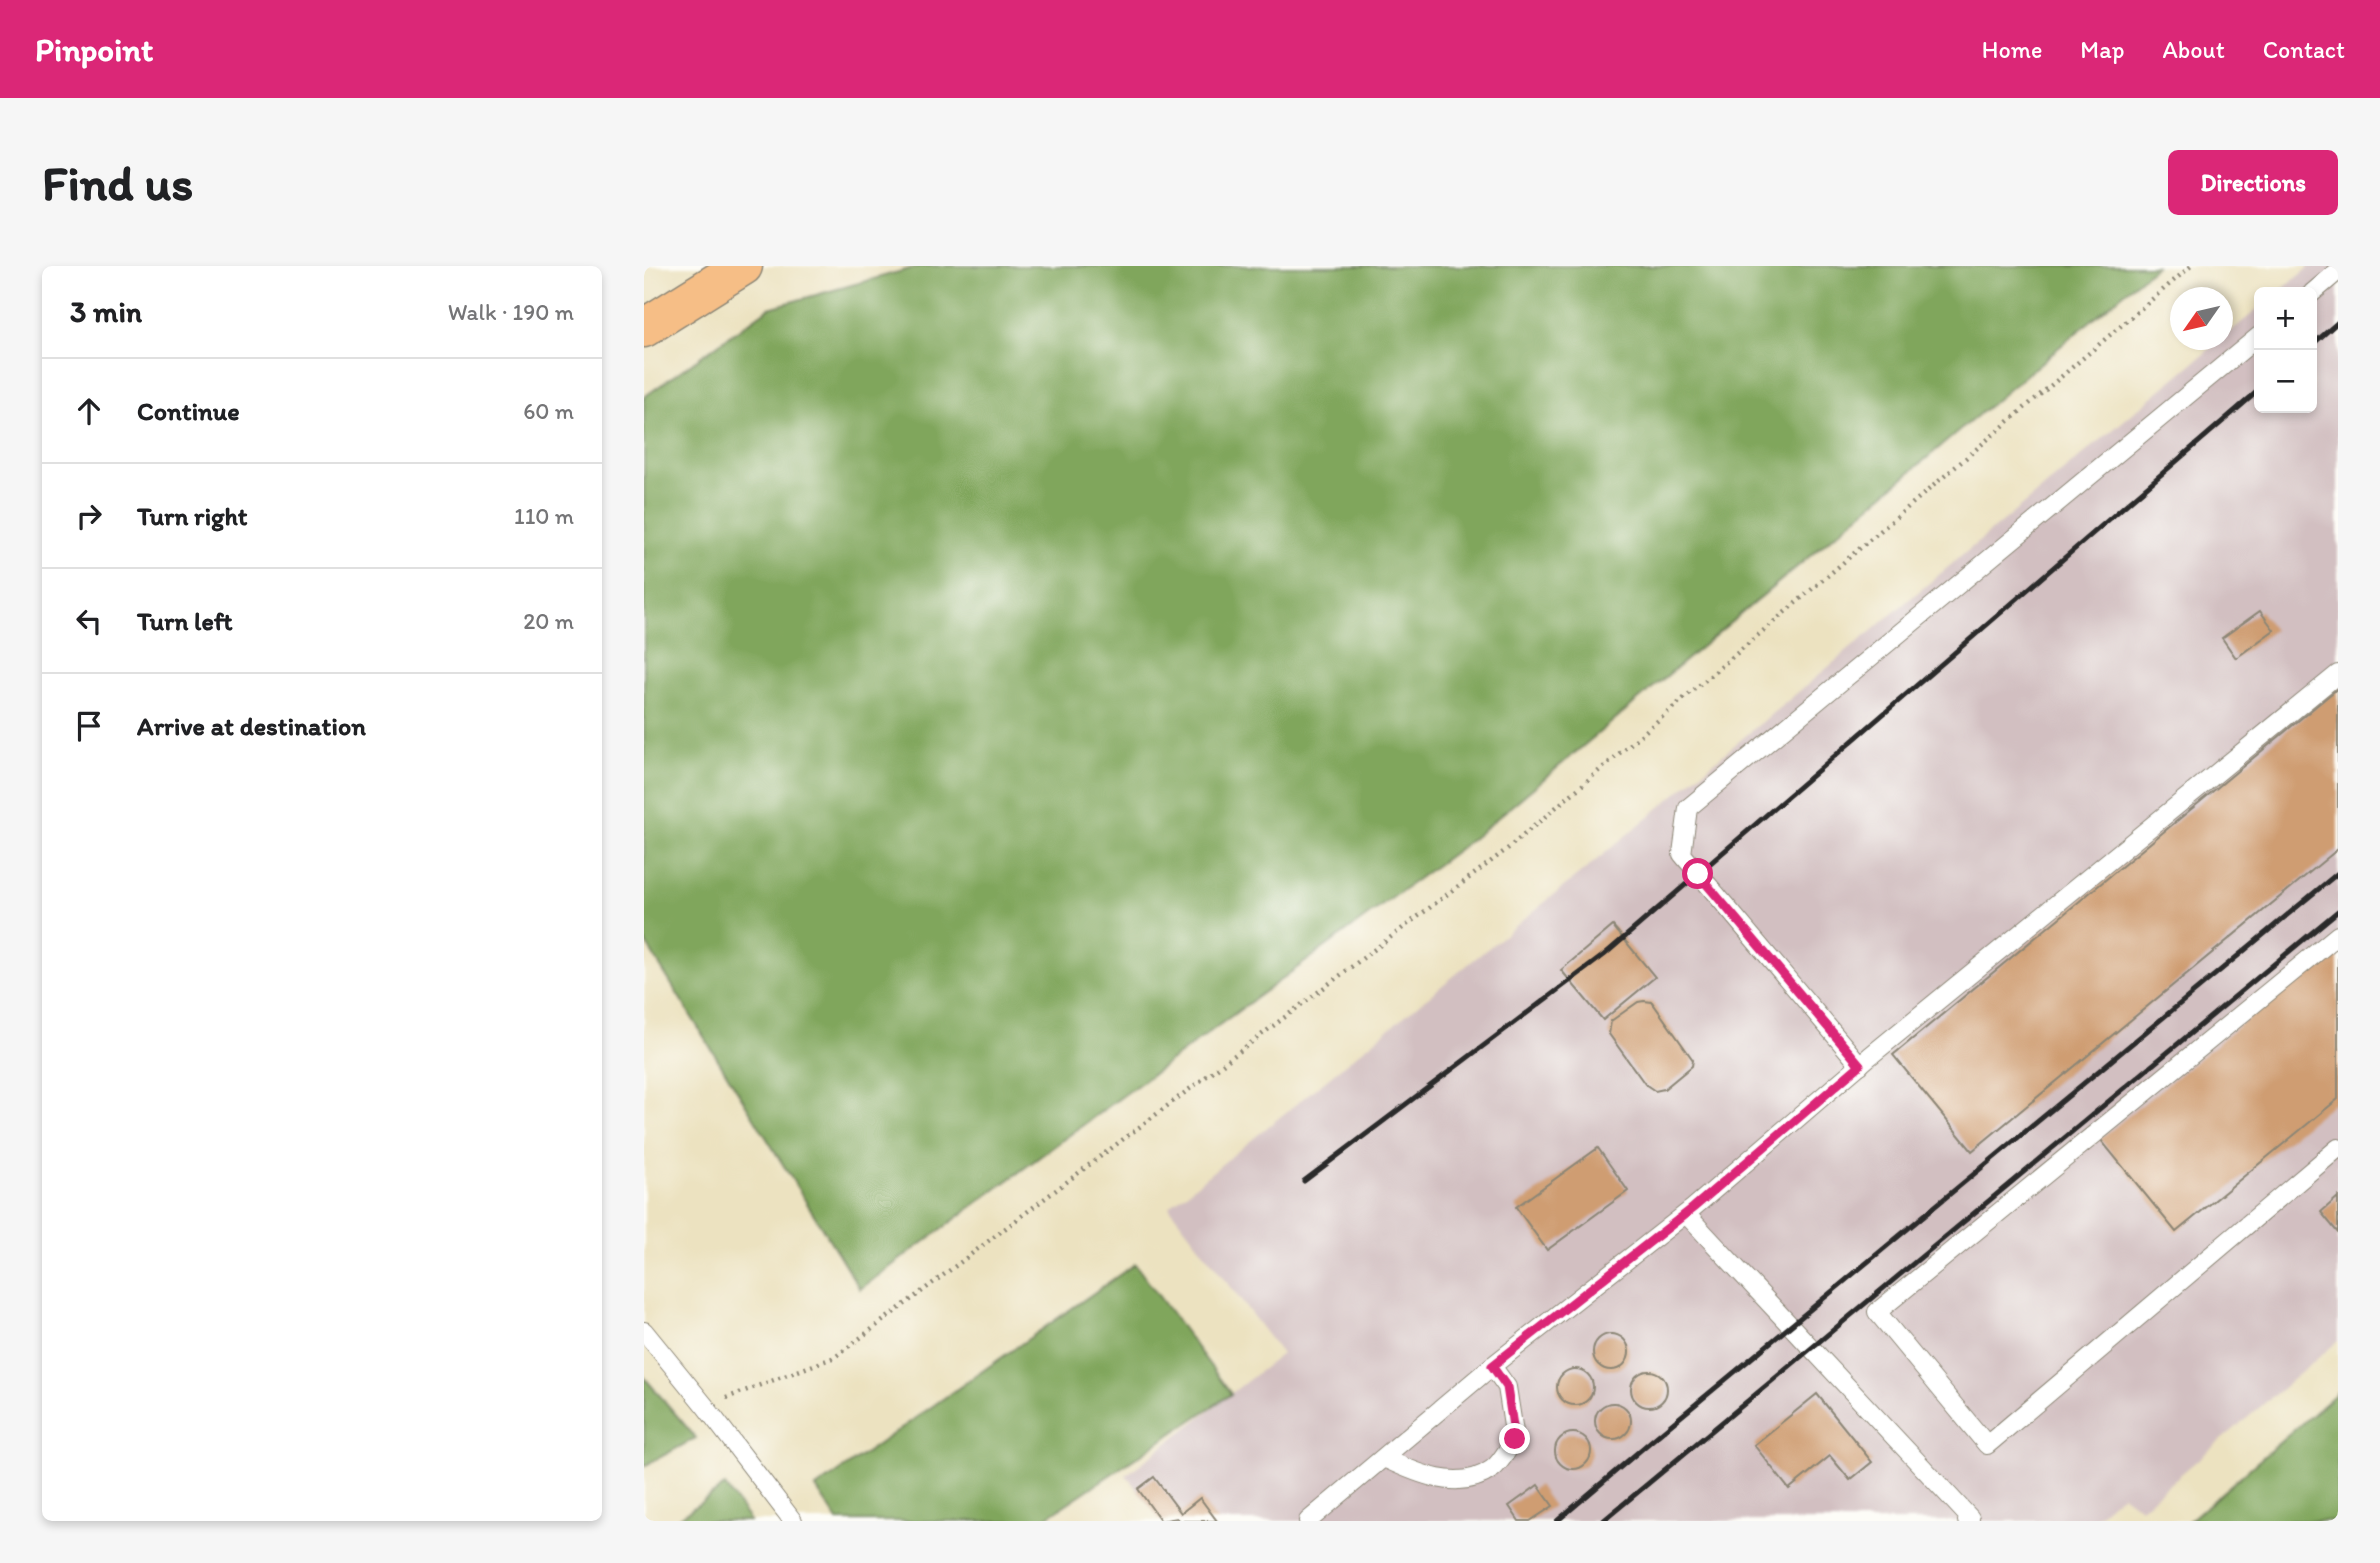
<!DOCTYPE html>
<html lang="en">
<head>
<meta charset="utf-8">
<style>
  :root { --surface:#fff; --page:#f6f6f6; --text:#202124; --muted:#757577; --line:#e0e0e0; --accent:#db2777 }
  body { margin:0; font-family:Itim,sans-serif; background:var(--page); color:var(--text) }
  .controls { position:absolute; right:21px; top:21px; display:grid; overflow:hidden; border-radius:10px; box-shadow:0 4px 10px #0003 }
  .controls button { width:63px; height:63px; display:grid; place-items:center; padding:0; border:0; border-bottom:2px solid var(--line); background:var(--surface); color:var(--text); font:35px sans-serif }
  .compass { position:absolute; left:1526px; top:21px; width:63px; height:63px; border-radius:50%; background:var(--surface); box-shadow:0 4px 10px #0003; rotate:236deg }
  .stop { position:absolute; width:21px; height:21px; margin:-16px; border:5px solid #db2777; border-radius:50%; background:#fff }
  .stop.end { background:#db2777; border-color:#fff; box-shadow:0 2px 7px #0008 }
  .list { margin:0; padding:0; list-style:none }
  h2 { display:flex; justify-content:space-between; align-items:center; height:91px; margin:0; padding:0 28px; font-size:30px }
  h2 small { font-size:23px; font-weight:400; color:var(--muted) }
  .list li { display:grid; grid-template-columns:46px 1fr auto; gap:21px; align-items:center; box-sizing:border-box; height:105px; padding:0 28px; border-top:2px solid var(--line) }
  .list b { display:block; font-size:26px; white-space:nowrap }
  .list em { font-size:23px; font-style:normal; color:var(--muted) }
  .icon { flex:none; width:38px; height:38px; fill:none; stroke:currentColor; stroke-width:2; stroke-linecap:round; stroke-linejoin:round }
  .map { position:relative; flex:none; width:1694px; height:1255px; overflow:hidden; border-radius:10px }
  header { display:flex; align-items:center; gap:42px; box-sizing:border-box; height:98px; padding:0 35px; background:var(--accent); color:#fff }
  header strong { font-size:33px }
  nav { display:flex; gap:38px; margin-inline-start:auto; font-size:24px }
  .intro { display:flex; align-items:center; justify-content:space-between; box-sizing:border-box; height:168px; padding:0 42px }
  h1 { margin:0; font-size:49px }
  .button { padding:18px 32px; border-radius:10px; background:var(--accent); color:#fff; font-size:24px; font-weight:700 }
  main { display:flex; gap:42px; padding:0 42px }
  aside { flex:1; background:var(--surface); border-radius:10px; box-shadow:0 4px 10px #0003 }
  .map>svg:first-child { display:block }
  .industrial { fill:#d2bfc1 }
  .forest { fill:#80a65c; stroke:#566844; stroke-width:2 }
  .building { fill:#cf9d72 }
  .lines { fill:none; stroke-linecap:round; stroke-linejoin:round }
  .service-casing { stroke:#8c8676; stroke-width:20 }
  .primary-casing { stroke:#8c8676; stroke-width:41 }
  .path { stroke:#8c8676; stroke-width:4.5; stroke-dasharray:2 5; stroke-linecap:butt }
  .service { stroke:#fff; stroke-width:18 }
  .primary { stroke:#f6be86; stroke-width:38 }
  .rail { stroke:#2b2b2b; stroke-width:5 }
  .route { stroke:#db2777; stroke-width:9 }
</style>
</head>
<body>
<header>
<strong>Pinpoint</strong>
<nav><a>Home</a><a>Map</a><a>About</a><a>Contact</a></nav>
</header>
<div class="intro"><h1>Find us</h1><a class="button">Directions</a></div>
<main>
<aside>
<h2>3 min<small>Walk · 190 m</small></h2>
<ul class="list">
<li><svg class="icon" aria-label="ahead" viewBox="0 0 24 24"><path d="M12 20V5M6 11l6-6 6 6"/></svg><div><b>Continue</b></div><em>60 m</em></li>
<li><svg class="icon" aria-label="right" viewBox="0 0 24 24"><path d="M7 20v-9h11M14 6l5 5-5 5"/></svg><div><b>Turn right</b></div><em>110 m</em></li>
<li><svg class="icon" aria-label="left" viewBox="0 0 24 24"><path d="M17 20v-9H6M10 6l-5 5 5 5"/></svg><div><b>Turn left</b></div><em>20 m</em></li>
<li><svg class="icon" aria-label="arrive" viewBox="0 0 24 24"><path d="M6 21V4h12l-3 4 3 4H6"/></svg><div><b>Arrive at destination</b></div></li>
</ul>
</aside>
<div class="map">
<svg width="1694" height="1255" viewBox="0 0 1694 1255">
  <rect width="100%" height="100%" fill="#fdfcf7"/>
  <filter id="ink" filterUnits="userSpaceOnUse"><feTurbulence type="fractalNoise" baseFrequency=".0143" numOctaves="2"/><feDisplacementMap in="SourceGraphic" scale="14" xChannelSelector="R" yChannelSelector="G"/><feConvolveMatrix kernelMatrix="1 2 1 2 8 2 1 2 1" color-interpolation-filters="sRGB"/></filter>
  <filter id="wash" filterUnits="userSpaceOnUse"><feTurbulence type="fractalNoise" baseFrequency=".00686" numOctaves="4" result="noise"/><feDisplacementMap in="SourceGraphic" scale="28" xChannelSelector="R" yChannelSelector="G"/><feGaussianBlur stdDeviation="1.57" result="paint"/><feColorMatrix in="noise" values="0 0 0 0 0 0 0 0 0 0 0 0 0 0 0 0 0 1.4 0 .05"/><feComposite in="paint" operator="in"/></filter>
  <g filter="url(#wash)">
    <rect width="100%" height="100%" fill="#ece2c0"/>
    <path class="industrial" d="M1666,0H1694V1075L1497,1242L1478,1228L1447,1255H536L533,1252L517,1255L482,1209L638,1088L525,941L943,602L1615,42V142H1668V26H1635Z"/>
    <g class="forest">
      <path d="M276,0H1512L827,574L216,1023L0,674V131L125,42Z"/>
      <path d="M491,998L587,1128L397,1255H194L172,1222Z"/>
      <path d="M0,1111L52,1172L0,1200Z"/>
      <path d="M1694,1126V1255H1545Z"/>
      <path d="M81,1220L106,1255H30Z"/>
    </g>
    <g id="blocks">
      <g class="building">
        <path d="M1616,345L1630,364L1592,392L1578,372Z"/>
        <path d="M1694,422V583L1328,885L1249,789Z"/>
        <path d="M969,660L1011,711L959,754L917,704Z"/>
        <path d="M1694,679V833L1532,966L1456,873Z"/>
        <path d="M1000,735L1008,736L1049,794L1048,800L1020,823L1011,825L1001,818L965,768L967,755L994,736Z"/>
        <path d="M954,882L984,925L903,984L872,941Z"/>
        <path d="M1694,931V967L1677,946Z"/>
        <circle cx="967" cy="1086" r="18"/>
        <circle cx="931" cy="1121" r="18"/>
        <circle cx="1005" cy="1123" r="18"/>
        <path d="M1173,1128L1228,1196L1206,1214L1186,1190L1145,1223L1110,1179Z"/>
        <circle cx="969" cy="1155" r="18"/>
        <circle cx="929" cy="1185" r="18"/>
        <path d="M510,1211L537,1247L556,1232L573,1255H536L533,1252L517,1255L494,1223Z"/>
        <path d="M894,1219L909,1240L886,1255H875L865,1240Z"/>
      </g>
    </g>
  </g>
  <g filter="url(#ink)">
    <use href="#blocks" fill-opacity="0" stroke="#8c8676" stroke-width="2"/>
    <g class="lines">
      <defs>
        <g id="service">
          <path d="M1668,27L1694,5"/>
          <path d="M1694,669L1233,1046L1343,1179L1694,882"/>
          <path d="M1216,799L1038,588L1044,542L1615,70"/>
          <path d="M1042,948L1326,1252L1323,1255"/>
          <path d="M0,1065L61,1140L149,1255"/>
          <path d="M740,1192C772,1207 815,1227 848,1203C857,1197 864,1182 871,1173L863,1121L848,1100"/>
          <path d="M664,1255L848,1100L1049,942L1226,790L1694,408"/>
        </g>
        <path id="primary" d="M0,62L99,0"/>
      </defs>
      <use href="#service" class="service-casing"/>
      <use href="#primary" class="primary-casing"/>
      <path class="path" d="M82,1132L191,1091L862,584L1547,0"/>
      <use href="#service" class="service"/>
      <use href="#primary" class="primary"/>
      <g class="rail">
        <path d="M1668,79L1694,56"/>
        <path d="M660,915L960,689L1615,124"/>
        <path d="M913,1255L1006,1176L1694,607"/>
        <path d="M959,1255L1694,645"/>
      </g>
    </g>
  </g>
  <g class="lines" filter="url(#ink)">
    <path class="route" d="M871,1173L863,1121L848,1100L1049,942L1216,799L1054,608"/>
  </g>
</svg>
<div class="controls">
<button>+</button>
<button>−</button>
</div>
<svg class="compass" viewBox="-18 -18 36 36"><path d="M0-13l5 13h-10z" fill="#e53935"/><path d="M0 13l5-13h-10z" fill="#757577"/></svg>
<div class="stop" style="left:1054px;top:608px"></div>
<div class="stop end" style="left:871px;top:1173px"></div>
</div>
</main>
</body>
</html>
